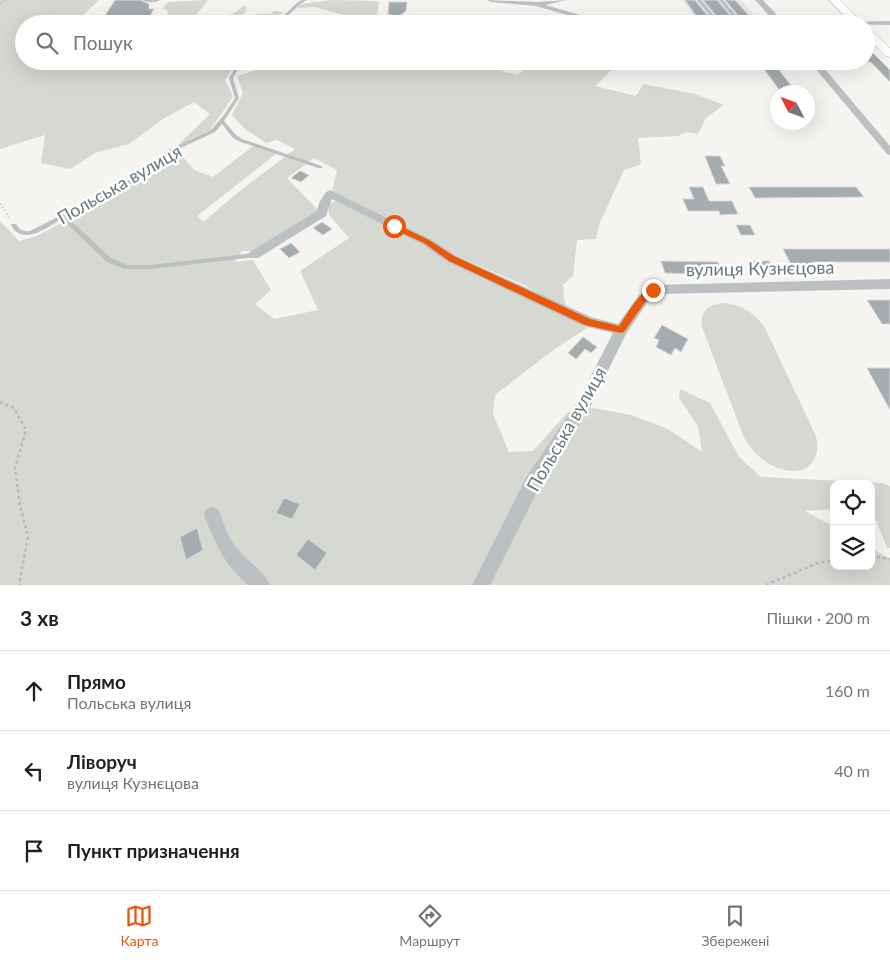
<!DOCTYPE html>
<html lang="uk">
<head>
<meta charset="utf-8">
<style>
  :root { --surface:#fff; --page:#f6f6f6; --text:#202124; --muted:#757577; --line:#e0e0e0; --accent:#ea580c }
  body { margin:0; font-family:Lato,sans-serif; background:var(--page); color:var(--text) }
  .controls { position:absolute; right:15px; bottom:15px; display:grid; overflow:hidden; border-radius:10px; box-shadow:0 5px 20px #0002 }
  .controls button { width:45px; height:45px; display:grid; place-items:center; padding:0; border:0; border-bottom:1px solid var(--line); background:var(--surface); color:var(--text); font:25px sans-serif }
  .compass { position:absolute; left:770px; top:85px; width:45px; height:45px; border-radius:50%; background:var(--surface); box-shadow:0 5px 20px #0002; rotate:312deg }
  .stop { position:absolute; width:15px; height:15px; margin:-11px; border:4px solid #ea580c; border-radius:50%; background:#fff }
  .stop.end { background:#ea580c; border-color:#fff; box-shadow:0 1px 5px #0008 }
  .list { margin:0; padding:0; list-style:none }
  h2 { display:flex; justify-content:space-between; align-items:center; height:65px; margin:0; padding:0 20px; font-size:21px }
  h2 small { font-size:16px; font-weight:400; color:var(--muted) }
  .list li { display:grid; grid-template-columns:32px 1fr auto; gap:15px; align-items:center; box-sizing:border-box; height:80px; padding:0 20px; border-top:1px solid var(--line) }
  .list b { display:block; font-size:19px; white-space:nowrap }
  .list p { margin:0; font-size:16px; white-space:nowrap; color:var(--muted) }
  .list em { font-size:16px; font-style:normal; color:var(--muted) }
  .icon { flex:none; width:28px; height:28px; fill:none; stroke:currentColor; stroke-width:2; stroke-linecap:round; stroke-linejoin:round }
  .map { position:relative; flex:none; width:890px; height:585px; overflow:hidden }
  .search { position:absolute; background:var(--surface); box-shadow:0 5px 20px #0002; left:15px; right:15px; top:15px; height:55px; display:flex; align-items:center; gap:12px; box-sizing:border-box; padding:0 18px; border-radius:28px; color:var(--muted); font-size:19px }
  .sheet { height:305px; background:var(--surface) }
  nav { display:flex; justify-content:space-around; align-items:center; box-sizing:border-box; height:70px; border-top:1px solid var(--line); background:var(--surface); font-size:14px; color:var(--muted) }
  nav a { display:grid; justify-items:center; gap:2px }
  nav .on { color:var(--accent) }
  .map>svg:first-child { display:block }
  .built { fill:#e5e6e5 }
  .green { fill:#d5d9d1 }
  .building { fill:#a4acb0; stroke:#d6d6d4 }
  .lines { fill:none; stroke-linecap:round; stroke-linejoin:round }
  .secondary-casing { stroke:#afb4b7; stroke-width:1 }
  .path-far1 { stroke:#b6b9bb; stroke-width:1; stroke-dasharray:2 2; stroke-linecap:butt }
  .path { stroke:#b6b9bb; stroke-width:2.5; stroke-dasharray:3 3; stroke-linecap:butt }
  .lane { fill:#bcc0c3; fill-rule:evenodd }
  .street { fill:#bcc0c3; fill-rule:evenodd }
  .secondary { fill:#fff; fill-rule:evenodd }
  .route { fill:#ea580c }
  .labels { text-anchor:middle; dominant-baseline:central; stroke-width:5; stroke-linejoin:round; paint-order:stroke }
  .street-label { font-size:18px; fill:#67777f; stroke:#fff }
</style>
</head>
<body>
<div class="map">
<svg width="890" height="585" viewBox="0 0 890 585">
  <rect width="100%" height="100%" fill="#f5f4f1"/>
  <path class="built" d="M682,0H741L762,24H700Z"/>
  <g class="green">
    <path d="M0,0H99L82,16H56L71,24H24V61H238L225,80L233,97L210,130L177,146L210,114L194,102L163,119L129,144L95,153L70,169L41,163L45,135L0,149Z"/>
    <path d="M208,0L192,20C215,21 226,20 245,5L246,11L240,19L246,21L257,14H271L274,11L283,12L272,24H125L130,18H139L143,22L169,20L167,10L162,9L168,2Z"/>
    <path d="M332,0L379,1L377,16L388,24H334L333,20L344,15L314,7L297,8L300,4Z"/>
    <path d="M284,61H479L476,64L518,75L534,61H621L595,86L636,96L643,84L695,94L724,105L706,118L698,134L687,132L678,136L638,138L641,164L624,170L599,225L596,239L577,240L573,276L563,285L564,298L567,308L522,284L454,255L430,238L332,191L337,170L314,158L287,178L319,211L253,251H242L235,262L253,260L271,290L255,304L274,319L318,310L300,271L349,238L329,215V205L336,200L423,245L457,266L587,328L552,351L495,395L493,414L509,452L533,451L567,413L594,408L631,415L668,429L702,452L698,426L679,398L680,389L710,403L739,457L761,477L883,483L890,486V548H887L871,508V484H834V509L805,511L834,527V566H871V548L890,559V585H0V221L19,241L37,236L149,176L165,158L177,150L194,170L213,177L253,146L276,154L197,216L203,222L236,194L295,149L277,140L266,143L245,129L232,115L243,93L237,76Z"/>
    <path d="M724,303C742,305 754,312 765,328L816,436C824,476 787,479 762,459C753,452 748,444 743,435L702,327C700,310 708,305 724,303Z"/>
  </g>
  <g class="building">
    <path d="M115,0H140L149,4V9H154L149,17H125L117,24L101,22Z"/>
    <path d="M685,0H695L714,24H702Z"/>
    <path d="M703,0H717L734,20H731L734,24H723Z"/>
    <path d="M725,0H735L753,20H742Z"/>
    <path d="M389,2H407L406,11L398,17L388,14Z"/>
    <path d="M866,46L890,70V82L872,63L866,60Z"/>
    <path d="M758,61H772L796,92H781Z"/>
    <path d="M705,156H720L725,166H721L730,184H716Z"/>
    <path d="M300,171L309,175L301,182L291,178Z"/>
    <path d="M689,187H703L709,201H732L738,214L720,215L719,211H688L683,199H694Z"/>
    <path d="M749,187H856L864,197L755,198Z"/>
    <path d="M322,222L332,229L323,235L313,228Z"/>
    <path d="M736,225H750L755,235H741Z"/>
    <path d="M291,243L300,252L289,258L280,249Z"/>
    <path d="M783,249H890V262H813L818,270H794Z"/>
    <path d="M661,261L718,262L723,275L665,273Z"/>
    <path d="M750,261H769L776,274H756Z"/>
    <path d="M867,300H890V324H882Z"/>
    <path d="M662,325L688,339L681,352L675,348L671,355L656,347L659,340L654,338Z"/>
    <path d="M583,337L597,347L591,353L585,349L576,359L568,353Z"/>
    <path d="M867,368H890V410Z"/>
    <path d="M284,498L300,504L292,519L276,513Z"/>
    <path d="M197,528L203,550L186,560L180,537Z"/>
    <path d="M308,539L327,553L315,570L296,555Z"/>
  </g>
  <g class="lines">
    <defs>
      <g id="secondary">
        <path d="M829,0H840L864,24H853Z"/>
        <path d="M866,28L870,29L890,48V57L886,56L866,37Z"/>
      </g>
    </defs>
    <use href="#secondary" class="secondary-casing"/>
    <g class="path-far1">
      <path d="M0,3L7,0"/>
      <path d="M0,203L11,220"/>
    </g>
    <g class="path">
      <path d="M0,402L14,408L26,430L15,468L20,505L28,537L19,585"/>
      <path d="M871,556L890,559"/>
      <path d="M766,585L818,563L834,560"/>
    </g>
    <g class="lane">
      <path d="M302,0H307L300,4L279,24H275L298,2Z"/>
      <path d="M697,0H701L721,24H717Z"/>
      <path d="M719,0H723L743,24H739Z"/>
      <path d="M239,61H243L233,78L239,98L224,121L236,135L242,139L322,166V168H318L238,141L232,137L222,124L215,132L170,153L155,168L127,186L67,217L111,258L126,265H151L254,253L257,255L256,257L151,269H125L107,262L62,219C47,227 23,247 11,225L12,224H16C20,230 23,232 30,231L123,184L151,166L166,151L211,130L224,115L235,98L229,78Z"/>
    </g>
    <g class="street">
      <path d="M142,0H160C156,3 146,3 142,0Z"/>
      <path d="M487,0L538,2L567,0L545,5L612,24H598L536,6L491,2Z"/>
      <path d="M755,0H763L785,24H777Z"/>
      <path d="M890,21V25L840,24L844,22Z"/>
      <path d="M809,61H818L890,146V155L887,154Z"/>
      <path d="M330,190L431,239L456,256L591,317L618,324L639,295L653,285L890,279V289L656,294L647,303L626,334L588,411L539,488L490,585H472L527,476L578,401L613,333L583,326L448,262L423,245L332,199L326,216L258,258H250L248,255L250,252L317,211L319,203L326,192Z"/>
      <path d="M212,507L218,509C223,520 226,533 233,543C242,557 264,571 270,585H248C223,563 216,545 204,515L206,509Z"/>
    </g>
    <use href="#secondary" class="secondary"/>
  </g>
  <path class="route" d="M391,224H396L429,240L454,256L590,319L619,326C629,312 637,294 653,287L657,290L646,301L624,332L621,333L585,325L449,261L424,243L391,228Z"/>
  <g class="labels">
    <g class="street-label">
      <text transform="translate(119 184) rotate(-30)">Польська вулиця</text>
      <text transform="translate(760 268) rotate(-1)">вулиця Кузнєцова</text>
      <text transform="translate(566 429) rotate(-60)">Польська вулиця</text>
    </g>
  </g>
</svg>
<div class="controls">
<button><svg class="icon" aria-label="locate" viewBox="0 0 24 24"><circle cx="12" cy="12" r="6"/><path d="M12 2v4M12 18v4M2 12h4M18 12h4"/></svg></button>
<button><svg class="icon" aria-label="layers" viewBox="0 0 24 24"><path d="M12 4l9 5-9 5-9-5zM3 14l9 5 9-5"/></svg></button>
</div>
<svg class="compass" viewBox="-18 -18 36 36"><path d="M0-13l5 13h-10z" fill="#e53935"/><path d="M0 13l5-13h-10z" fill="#757577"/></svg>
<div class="stop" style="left:394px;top:226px"></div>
<div class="stop end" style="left:653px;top:290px"></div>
<div class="search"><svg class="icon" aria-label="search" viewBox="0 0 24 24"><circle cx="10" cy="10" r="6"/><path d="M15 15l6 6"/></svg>Пошук</div>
</div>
<section class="sheet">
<h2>3 хв<small>Пішки · 200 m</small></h2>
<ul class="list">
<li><svg class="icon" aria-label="ahead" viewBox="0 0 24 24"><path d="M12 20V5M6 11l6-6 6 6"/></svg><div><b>Прямо</b><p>Польська вулиця</p></div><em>160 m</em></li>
<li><svg class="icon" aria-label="left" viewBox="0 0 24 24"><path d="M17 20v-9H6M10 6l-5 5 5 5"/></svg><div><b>Ліворуч</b><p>вулиця Кузнєцова</p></div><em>40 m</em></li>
<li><svg class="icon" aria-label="arrive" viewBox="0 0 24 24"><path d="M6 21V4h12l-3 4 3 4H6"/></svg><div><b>Пункт призначення</b></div></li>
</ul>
</section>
<nav>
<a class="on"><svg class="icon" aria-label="map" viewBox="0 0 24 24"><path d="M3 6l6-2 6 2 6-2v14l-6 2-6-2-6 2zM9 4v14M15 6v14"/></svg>Карта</a>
<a><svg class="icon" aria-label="directions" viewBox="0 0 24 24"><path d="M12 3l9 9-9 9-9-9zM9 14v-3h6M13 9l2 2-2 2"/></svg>Маршрут</a>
<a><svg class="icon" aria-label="saved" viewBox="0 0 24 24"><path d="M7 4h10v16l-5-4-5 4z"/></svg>Збережені</a>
</nav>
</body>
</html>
